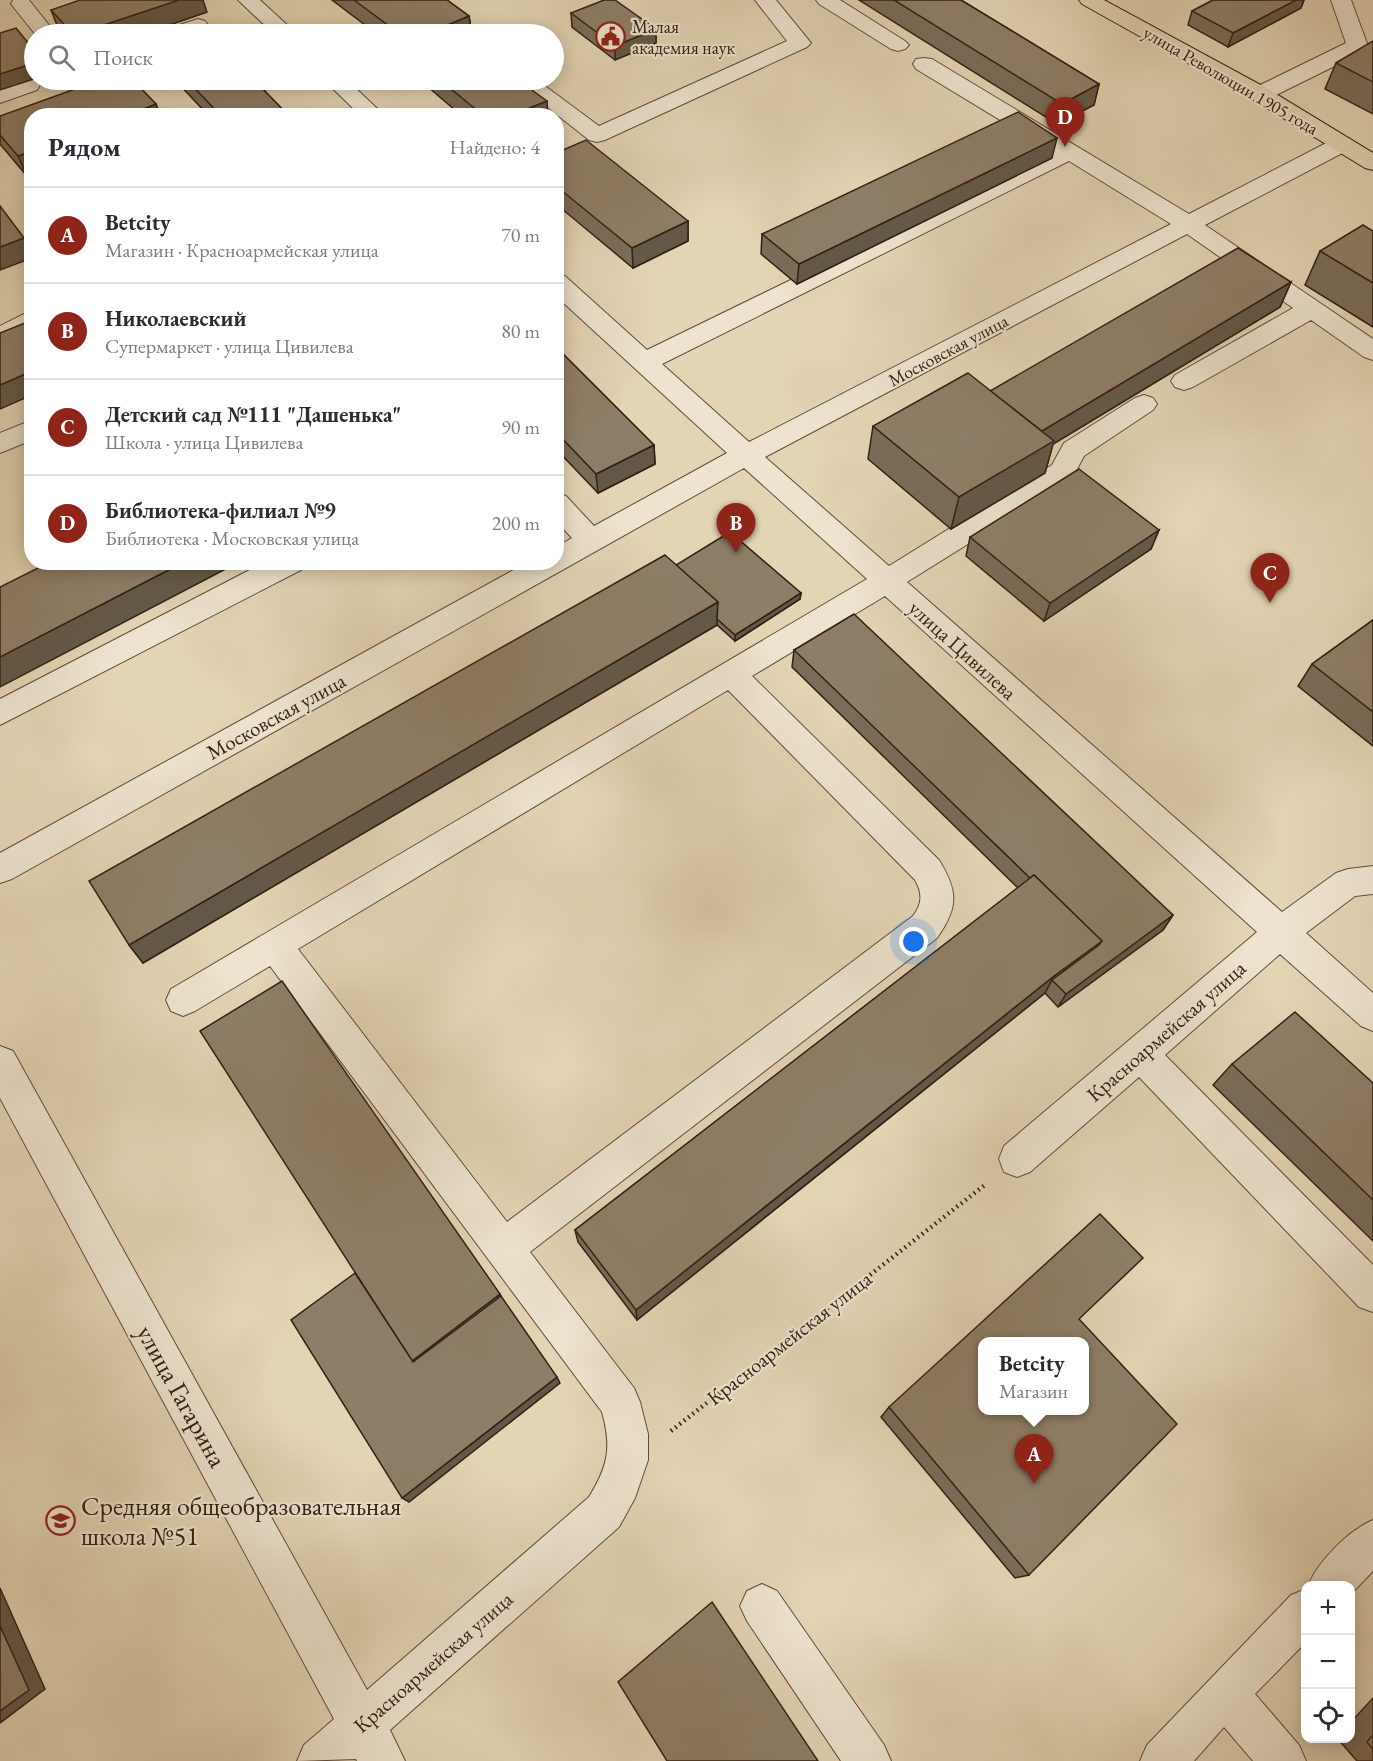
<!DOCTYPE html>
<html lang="ru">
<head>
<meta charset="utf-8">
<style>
  :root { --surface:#fff; --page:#f7f7f7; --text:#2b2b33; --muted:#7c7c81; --line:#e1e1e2; --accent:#8f2418 }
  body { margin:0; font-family:"EB Garamond",serif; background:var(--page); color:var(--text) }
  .controls { position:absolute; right:18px; bottom:18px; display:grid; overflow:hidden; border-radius:12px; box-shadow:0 3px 15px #0003 }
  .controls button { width:54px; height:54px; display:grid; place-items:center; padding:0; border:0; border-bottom:2px solid var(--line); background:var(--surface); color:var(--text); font:30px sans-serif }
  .you { position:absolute; left:914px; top:942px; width:21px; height:21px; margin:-15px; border:4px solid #fff; border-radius:50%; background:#1a73e8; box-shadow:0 0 0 9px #1a73e833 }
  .badge { display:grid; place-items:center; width:39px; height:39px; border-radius:50%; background:var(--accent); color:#fff; font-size:20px; font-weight:700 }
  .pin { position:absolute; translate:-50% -50px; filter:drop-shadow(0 2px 3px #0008) }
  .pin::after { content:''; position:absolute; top:32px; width:21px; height:18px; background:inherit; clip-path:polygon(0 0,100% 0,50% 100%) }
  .popup { position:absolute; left:978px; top:1337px; width:111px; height:78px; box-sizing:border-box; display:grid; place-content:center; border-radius:12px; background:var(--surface); filter:drop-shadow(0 2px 4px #0005); font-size:20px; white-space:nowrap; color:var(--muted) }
  .popup b { font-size:22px; color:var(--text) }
  .popup::after { content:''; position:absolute; left:50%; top:100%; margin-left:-12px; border:12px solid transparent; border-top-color:var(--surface) }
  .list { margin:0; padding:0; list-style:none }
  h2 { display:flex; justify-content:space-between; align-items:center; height:78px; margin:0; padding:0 24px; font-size:26px }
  h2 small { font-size:20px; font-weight:400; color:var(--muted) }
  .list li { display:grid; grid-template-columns:39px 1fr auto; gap:18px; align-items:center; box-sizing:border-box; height:96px; padding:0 24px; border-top:2px solid var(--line) }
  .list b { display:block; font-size:22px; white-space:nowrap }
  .list p { margin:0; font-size:20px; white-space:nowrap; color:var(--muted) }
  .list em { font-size:20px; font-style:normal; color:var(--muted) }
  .icon { flex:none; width:33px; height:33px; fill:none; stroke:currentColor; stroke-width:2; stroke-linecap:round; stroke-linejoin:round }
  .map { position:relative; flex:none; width:1373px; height:1761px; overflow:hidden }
  .search { position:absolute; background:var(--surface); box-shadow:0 3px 15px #0003; left:24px; top:24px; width:540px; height:66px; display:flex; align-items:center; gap:15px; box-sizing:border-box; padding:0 21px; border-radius:33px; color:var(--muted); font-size:22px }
  .panel { position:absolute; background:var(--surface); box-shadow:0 3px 15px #0003; left:24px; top:108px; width:540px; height:462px; border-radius:24px }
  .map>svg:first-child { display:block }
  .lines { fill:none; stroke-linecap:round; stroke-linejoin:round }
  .minor-casing { stroke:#5e4d3b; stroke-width:2 }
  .major-casing { stroke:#312013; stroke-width:2 }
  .path { stroke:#312013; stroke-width:4.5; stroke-dasharray:1.5 4; stroke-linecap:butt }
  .minor { fill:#ede3ce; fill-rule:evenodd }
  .major { fill:#e3d4b4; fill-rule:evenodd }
  .wall { fill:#7a6c59; stroke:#312013; stroke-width:1.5 }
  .shaded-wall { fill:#635848; stroke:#312013; stroke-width:1.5 }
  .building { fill:#8e7e67; stroke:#312013; stroke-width:1.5; fill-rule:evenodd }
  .labels { text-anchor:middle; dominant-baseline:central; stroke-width:4.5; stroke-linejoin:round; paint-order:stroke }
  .far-poi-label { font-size:18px; fill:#312013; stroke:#ede3ce; text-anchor:start }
  .far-street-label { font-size:18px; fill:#312013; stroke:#ede3ce }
  .street-label { font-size:21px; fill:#312013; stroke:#ede3ce }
  .near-street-label { font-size:26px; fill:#312013; stroke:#ede3ce }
  .near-poi-label { font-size:26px; fill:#312013; stroke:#ede3ce; text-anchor:start }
</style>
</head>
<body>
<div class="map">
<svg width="1373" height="1761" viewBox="0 0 1373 1761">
  <rect width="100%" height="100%" fill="#e3d4b4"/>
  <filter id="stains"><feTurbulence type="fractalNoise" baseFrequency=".00333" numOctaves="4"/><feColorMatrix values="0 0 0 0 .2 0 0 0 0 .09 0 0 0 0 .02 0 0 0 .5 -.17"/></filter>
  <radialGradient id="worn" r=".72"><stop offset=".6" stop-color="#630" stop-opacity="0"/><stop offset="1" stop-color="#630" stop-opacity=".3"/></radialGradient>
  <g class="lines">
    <defs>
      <g id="minor">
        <path d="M13,0H29L56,34H35L11,4Z"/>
        <path d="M238,0H260L297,34H274Z"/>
        <path d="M755,0H776L811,43L807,47L605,140L597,142L589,140L513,80H537L599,126L787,41Z"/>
        <path d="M816,0H840L905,41L909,45L905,49L898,51L891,49L819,4Z"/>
        <path d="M1331,0H1351L1368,46L1365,51L1268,99L1260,101L1252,99L1249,94L1252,89L1346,43Z"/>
        <path d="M198,19L205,21L208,25C199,38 174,35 160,34L164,30Z"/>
        <path d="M924,58L932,59L1189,214L1334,139L1342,137L1350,139L1353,144L1350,149L1205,225L1373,339V360L1364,357L1311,320L1193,387L1184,390L1175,387L1171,381L1175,375L1293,308L1187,234L765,457L889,566L1052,465L1064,443L1135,398L1144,395L1153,398L1157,404L1153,410L1084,456L1072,479L907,582L1282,912L1336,873L1348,869L1373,866V894L1355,896L1306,933L1373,993V1031L1361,1026L1280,954L1165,1055L1373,1265V1312L1359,1307L1139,1077L1030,1172L1017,1177L1004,1172L999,1159L1004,1146L1257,932L885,596L752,676L939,860C958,891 959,907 937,938L530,1252L634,1388L640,1402L648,1434V1460L635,1498L619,1527L390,1730L405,1761H357L356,1759L297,1761L304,1745L334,1719L0,1098V1046L13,1051L367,1690L589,1497C608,1466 612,1448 602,1412L270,966L195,1011L183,1016L171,1011L166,1000L171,989L867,579L744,468L12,879L0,883V853L528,562H556V547L572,538L556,521V493L566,496L594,526L727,453L556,296V274L565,276L647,350L1053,152L916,69L913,64L916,59ZM1069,161L1171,224L749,442L662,364ZM728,690L915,880C923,894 922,904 913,916L507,1222L298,949Z"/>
        <path d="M29,78L37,80L40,85L37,90L0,103V88Z"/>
        <path d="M324,80H347L385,116H361Z"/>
        <path d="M32,310V329L9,343L0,345V326Z"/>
        <path d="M32,420V440L0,453V433Z"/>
        <path d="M265,562H305L301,570L0,725V699Z"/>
        <path d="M1373,1520V1571L1350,1595V1586H1308C1318,1561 1349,1530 1373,1520Z"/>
        <path d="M762,1584L777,1591L884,1745L891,1761H841L747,1621L740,1606L747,1591Z"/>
        <path d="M1306,1589V1642L1255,1694L1299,1745L1306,1761H1253L1224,1727L1194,1761H1140L1147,1745L1291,1595Z"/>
      </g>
      <path id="major" d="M1079,0H1104L1268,89L1373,153V170L1365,168L1252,99L1082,4Z"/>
    </defs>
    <use href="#minor" class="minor-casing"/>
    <use href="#major" class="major-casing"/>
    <path class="path" d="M671,1431L986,1184"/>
    <use href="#minor" class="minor"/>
    <use href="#major" class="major"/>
  </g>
  <g class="wall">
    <path d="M332,0H447L469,16L472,34H377Z"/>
    <path d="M859,0H961L1099,84L1094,105L1057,124Z"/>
    <path d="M1213,0H1304L1301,8L1228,47L1188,25L1192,11Z"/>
    <path d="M51,10L207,12L143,34H63L59,30Z"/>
    <path d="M571,13L656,29V43L615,60L572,27Z"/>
    <path d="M1373,41V114L1325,89L1336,63Z"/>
    <path d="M175,80H254L289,116H209Z"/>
    <path d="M420,80H518L548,116H462Z"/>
    <path d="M156,104L160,116H32V174L27,176L0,144V116Z"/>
    <path d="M556,153L688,221V241L633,268L556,204Z"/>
    <path d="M1052,158L797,284L761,254L762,234Z"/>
    <path d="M1373,231V327L1305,285L1320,251Z"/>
    <path d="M1291,282L1280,307L1053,444L1045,473L951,529L868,459L873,426L990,391Z"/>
    <path d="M556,347L654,445L655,464L598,493L556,449Z"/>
    <path d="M1159,530L1151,549L1044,621L966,556L970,537Z"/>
    <path d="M676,565L801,593L800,599L735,641L717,625L143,963L129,945Z"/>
    <path d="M1373,620V746L1298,686L1312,664Z"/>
    <path d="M794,650L1173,915L1163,930L1058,1007L1045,993L637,1320L578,1242L575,1230L1018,888L792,667Z"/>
    <path d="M1232,1064L1373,1083V1241L1213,1085Z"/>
    <path d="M1079,1319L1029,1575L1015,1578L881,1417L889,1407Z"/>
    <path d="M1373,1698V1761H1357L1337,1738H1350V1723Z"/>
  </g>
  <g class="shaded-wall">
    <path d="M179,0H203L207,12L143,34H77Z"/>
    <path d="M1296,0H1304L1301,8L1228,47L1233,33Z"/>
    <path d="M469,16L472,34H426Z"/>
    <path d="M656,29V43L615,60V46Z"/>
    <path d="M34,63V79L0,90V74Z"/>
    <path d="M1099,84L1094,105L1057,124L1062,104Z"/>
    <path d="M547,101L548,116H509Z"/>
    <path d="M156,104L160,116H126Z"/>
    <path d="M1057,138L1052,158L797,284L799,264Z"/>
    <path d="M32,151V174L27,176L18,156Z"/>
    <path d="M688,221V241L633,268L632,248Z"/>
    <path d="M24,238L32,254V258L0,270V247Z"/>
    <path d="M1291,282L1280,307L1053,444L1045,473L951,529L959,497L1035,435Z"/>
    <path d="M32,371V395L0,409V385Z"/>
    <path d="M654,445L655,464L598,493L596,474Z"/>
    <path d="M1159,530L1151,549L1044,621L1050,603Z"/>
    <path d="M184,562H239L0,687V657Z"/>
    <path d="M801,593L800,599L735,641V635Z"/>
    <path d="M718,602L717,625L143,963L129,945Z"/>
    <path d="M1173,915L1163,930L1058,1007L1066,994Z"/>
    <path d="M1102,941L1091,959L1052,980L1045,993L637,1320L636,1310L1054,976Z"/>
    <path d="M500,1294L505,1304L420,1369L412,1361Z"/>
    <path d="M557,1377L560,1383L409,1502L402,1498Z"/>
    <path d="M0,1588L45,1689L0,1723Z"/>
  </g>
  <g class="building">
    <path d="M80,0H179L77,34H73L51,10Z"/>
    <path d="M354,0H447L469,16L426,34H400Z"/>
    <path d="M604,0H615L656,29L615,46L571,13Z"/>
    <path d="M894,0H961L1099,84L1062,104Z"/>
    <path d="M1213,0H1296L1233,33L1192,11Z"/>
    <path d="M16,28L34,50V63L0,74V33Z"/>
    <path d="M205,30L210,34H191Z"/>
    <path d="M1373,41V82L1336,63Z"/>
    <path d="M100,80H133L156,104L126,116H32V151L18,156L0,135V116Z"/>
    <path d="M187,80H254L289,116H221Z"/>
    <path d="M440,80H518L547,101L509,116H484Z"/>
    <path d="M1018,112L1057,138L799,264L762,234Z"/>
    <path d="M586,140L688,221L632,248L556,186V153Z"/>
    <path d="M0,206L24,238L0,247Z"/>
    <path d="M1363,225L1373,231V283L1320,251Z"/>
    <path d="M1238,248L1291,282L1042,431L990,391Z"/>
    <path d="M32,320V371L0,385V333Z"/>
    <path d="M556,347L654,445L596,474L556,432Z"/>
    <path d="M968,373L1054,441L959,497L873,426Z"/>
    <path d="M1079,469L1159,530L1050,603L970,537Z"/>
    <path d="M730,532L801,593L735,635L717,619L718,602L676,565Z"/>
    <path d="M665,555L718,602L129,945L89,881Z"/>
    <path d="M50,562H184L0,657V587Z"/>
    <path d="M854,614L1173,915L1066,994L1052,980L1099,945L1102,941L1034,875L1030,878L794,650Z"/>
    <path d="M1373,620V712L1312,664Z"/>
    <path d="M1034,875L1102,941L1054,976L636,1310L575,1230Z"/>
    <path d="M282,981L500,1294L412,1361L200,1031Z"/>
    <path d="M1295,1012L1373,1083V1200L1232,1064Z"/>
    <path d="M1100,1214L1143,1258L1079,1319L1177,1424L1029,1575L889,1407ZM983,1341H1085V1410H983Z"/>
    <path d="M355,1273L413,1362L501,1296L557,1377L402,1498L291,1320Z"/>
    <path d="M712,1602L818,1761H667L618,1682Z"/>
    <path d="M0,1626L29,1690L0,1711Z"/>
    <path d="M1373,1735V1749L1367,1742Z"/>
  </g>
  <defs>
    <symbol id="civic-ring" viewBox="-11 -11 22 22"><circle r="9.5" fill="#ede3ce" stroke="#8f2418" stroke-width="1.5"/><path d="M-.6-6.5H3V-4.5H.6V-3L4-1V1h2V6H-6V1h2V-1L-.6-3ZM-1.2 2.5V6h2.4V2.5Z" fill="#8f2418"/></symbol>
    <symbol id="school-ring" viewBox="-11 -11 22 22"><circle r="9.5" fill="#ede3ce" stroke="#8f2418" stroke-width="1.5"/><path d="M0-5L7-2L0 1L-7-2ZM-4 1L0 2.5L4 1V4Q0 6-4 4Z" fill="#8f2418"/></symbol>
  </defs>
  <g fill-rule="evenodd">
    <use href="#civic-ring" x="594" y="20" width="33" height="33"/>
    <use href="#school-ring" x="44" y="1504" width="33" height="33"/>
  </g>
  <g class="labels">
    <g class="far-poi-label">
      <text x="632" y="26">Малая<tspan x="632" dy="21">академия наук</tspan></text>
    </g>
    <g class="far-street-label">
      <text transform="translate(1231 80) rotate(30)">улица Революции 1905 года</text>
      <text transform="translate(948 350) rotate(-28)">Московская улица</text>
    </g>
    <g class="street-label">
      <text transform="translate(963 650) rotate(42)">улица Цивилева</text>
      <text transform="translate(276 716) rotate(-29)">Московская улица</text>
      <text transform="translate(1166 1031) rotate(-41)">Красноармейская улица</text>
      <text transform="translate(789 1338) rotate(-38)">Красноармейская улица</text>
      <text transform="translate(433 1662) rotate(-41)">Красноармейская улица</text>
    </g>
    <g class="near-street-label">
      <text transform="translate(182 1396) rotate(61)">улица Гагарина</text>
    </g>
    <g class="near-poi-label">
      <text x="81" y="1506">Средняя общеобразовательная<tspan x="81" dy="30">школа №51</tspan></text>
    </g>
  </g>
  <rect width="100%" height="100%" filter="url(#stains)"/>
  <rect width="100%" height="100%" fill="url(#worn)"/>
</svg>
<div class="controls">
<button>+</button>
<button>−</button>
<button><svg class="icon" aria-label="locate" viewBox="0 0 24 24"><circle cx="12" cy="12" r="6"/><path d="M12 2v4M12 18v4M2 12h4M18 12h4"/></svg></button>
</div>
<div class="you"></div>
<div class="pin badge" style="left:1034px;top:1484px">A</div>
<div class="popup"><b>Betcity</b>Магазин</div>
<div class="pin badge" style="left:736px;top:553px">B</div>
<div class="pin badge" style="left:1270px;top:603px">C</div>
<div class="pin badge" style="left:1065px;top:147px">D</div>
<div class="search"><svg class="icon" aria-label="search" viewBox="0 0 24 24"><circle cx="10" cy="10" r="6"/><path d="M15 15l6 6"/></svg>Поиск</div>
<section class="panel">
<h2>Рядом<small>Найдено: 4</small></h2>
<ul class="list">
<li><span class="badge">A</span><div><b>Betcity</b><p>Магазин · Красноармейская улица</p></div><em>70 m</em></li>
<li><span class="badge">B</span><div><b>Николаевский</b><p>Супермаркет · улица Цивилева</p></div><em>80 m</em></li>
<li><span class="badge">C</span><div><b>Детский сад №111 &quot;Дашенька&quot;</b><p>Школа · улица Цивилева</p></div><em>90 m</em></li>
<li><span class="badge">D</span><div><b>Библиотека-филиал №9</b><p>Библиотека · Московская улица</p></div><em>200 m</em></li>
</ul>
</section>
</div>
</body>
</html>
